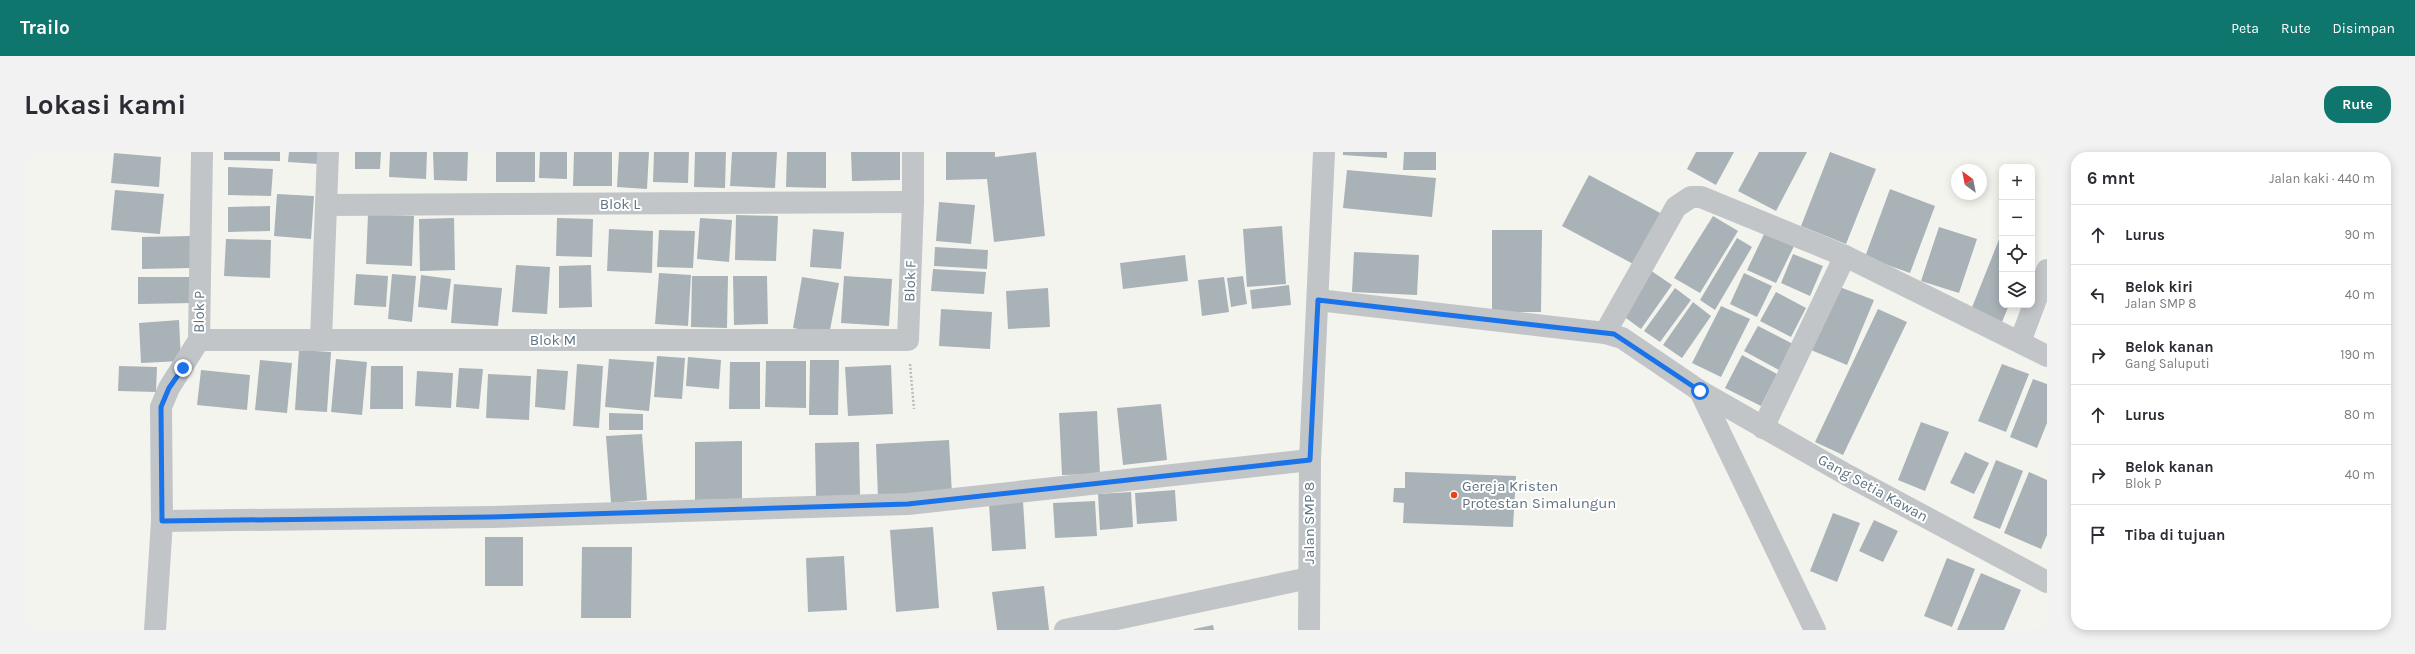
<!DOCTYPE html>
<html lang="id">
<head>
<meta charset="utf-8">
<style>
  :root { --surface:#fff; --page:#f2f2f3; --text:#2b2b33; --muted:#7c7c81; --line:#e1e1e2; --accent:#0f766e }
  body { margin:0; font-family:Karla,sans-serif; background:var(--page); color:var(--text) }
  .controls { position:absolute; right:12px; top:12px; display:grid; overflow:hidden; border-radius:8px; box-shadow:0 2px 10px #0003 }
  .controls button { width:36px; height:36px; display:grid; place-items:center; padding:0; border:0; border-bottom:1px solid var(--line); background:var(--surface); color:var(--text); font:20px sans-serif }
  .compass { position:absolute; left:1927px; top:12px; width:36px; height:36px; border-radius:50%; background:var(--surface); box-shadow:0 2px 10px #0003; rotate:328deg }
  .stop { position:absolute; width:12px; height:12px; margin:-9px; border:3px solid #1a73e8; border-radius:50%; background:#fff }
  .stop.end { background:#1a73e8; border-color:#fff; box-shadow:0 1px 4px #0008 }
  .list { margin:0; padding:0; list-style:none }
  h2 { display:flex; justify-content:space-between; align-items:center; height:52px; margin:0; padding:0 16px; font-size:17px }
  h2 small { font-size:13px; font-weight:400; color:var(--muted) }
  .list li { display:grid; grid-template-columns:26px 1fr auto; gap:12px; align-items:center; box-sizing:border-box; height:60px; padding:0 16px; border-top:1px solid var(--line) }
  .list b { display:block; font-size:15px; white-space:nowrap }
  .list p { margin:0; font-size:13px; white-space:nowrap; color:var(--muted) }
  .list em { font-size:13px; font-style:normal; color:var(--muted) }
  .icon { flex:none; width:22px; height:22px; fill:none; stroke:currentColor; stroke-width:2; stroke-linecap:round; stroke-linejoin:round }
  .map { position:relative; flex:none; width:2023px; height:478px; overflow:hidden; border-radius:16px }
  header { display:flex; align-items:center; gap:24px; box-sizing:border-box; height:56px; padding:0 20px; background:var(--accent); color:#fff }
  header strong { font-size:19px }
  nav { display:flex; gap:22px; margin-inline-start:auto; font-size:14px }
  .intro { display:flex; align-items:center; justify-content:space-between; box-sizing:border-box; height:96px; padding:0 24px }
  h1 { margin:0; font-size:28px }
  .button { padding:10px 18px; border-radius:16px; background:var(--accent); color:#fff; font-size:14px; font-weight:700 }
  main { display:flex; gap:24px; padding:0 24px }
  aside { flex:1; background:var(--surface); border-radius:16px; box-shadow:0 2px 10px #0003 }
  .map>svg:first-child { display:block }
  .building { fill:#a9b2b7 }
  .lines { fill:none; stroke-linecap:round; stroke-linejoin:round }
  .path { stroke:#babdbf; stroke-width:2.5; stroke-dasharray:2 2; stroke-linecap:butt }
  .minor { stroke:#c1c5c8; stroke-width:22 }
  .route { stroke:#1a73e8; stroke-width:5 }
  .poi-dot { fill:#f04113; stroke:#fff; stroke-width:1.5 }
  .labels { text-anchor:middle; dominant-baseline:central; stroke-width:4; stroke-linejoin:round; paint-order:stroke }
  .street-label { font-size:15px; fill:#607483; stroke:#fff }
  .poi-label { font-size:15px; fill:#607483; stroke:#fff; text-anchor:start }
</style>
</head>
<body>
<header>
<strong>Trailo</strong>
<nav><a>Peta</a><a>Rute</a><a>Disimpan</a></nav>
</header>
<div class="intro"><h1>Lokasi kami</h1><a class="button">Rute</a></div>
<main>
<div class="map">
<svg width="2023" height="478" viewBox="0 0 2023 478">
  <rect width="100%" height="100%" fill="#f4f4ef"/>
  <g class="building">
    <path d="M200,0H256V9L200,8Z"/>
    <path d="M265,0H295V12L264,10Z"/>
    <path d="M331,0H357L356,17H331Z"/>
    <path d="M366,0H403L402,27L365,25Z"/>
    <path d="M409,0H444L443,29L410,28Z"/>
    <rect x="472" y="0" width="39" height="30"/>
    <path d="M516,0H543V27L515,26Z"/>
    <path d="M550,0H588V34H549Z"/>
    <path d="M595,0H625L623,37L593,35Z"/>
    <path d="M630,0H665L664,31L629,30Z"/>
    <path d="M671,0H702L701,36L670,35Z"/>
    <path d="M708,0H753L751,36L706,34Z"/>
    <path d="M763,0H802V36L762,35Z"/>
    <path d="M827,0H876V28L828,29Z"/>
    <path d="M922,0H971V5L1012,0L1021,84L970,90L963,27L922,28Z"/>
    <path d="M1319,0H1363V6L1319,3Z"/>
    <path d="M1380,0H1412V18H1379Z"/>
    <path d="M1672,0H1710L1692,33L1663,17Z"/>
    <path d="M1735,0H1783L1752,59L1714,39Z"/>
    <path d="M1806,0L1852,17L1822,92L1777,74Z"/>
    <path d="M90,1L137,5L135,35L87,31Z"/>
    <path d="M204,15L249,17L247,44L204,43Z"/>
    <path d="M1323,18L1412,26L1408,65L1319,56Z"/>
    <path d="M1565,23L1640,63L1613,114L1538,74Z"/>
    <path d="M1866,37L1911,54L1886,121L1841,105Z"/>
    <path d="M91,38L140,42L136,82L87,78Z"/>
    <path d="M253,42L290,44L287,87L250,84Z"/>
    <path d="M915,50L951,53L947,92L912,89Z"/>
    <path d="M246,54V79L204,80V55Z"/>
    <path d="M344,62L390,64L388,114L342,112Z"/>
    <path d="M712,63L754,64L752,109L711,108Z"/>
    <path d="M1689,64L1714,79L1676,141L1650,126Z"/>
    <path d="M430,66L431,118L396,119L395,67Z"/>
    <path d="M533,66L569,67L568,105L532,104Z"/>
    <path d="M676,66L708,68L705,110L673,107Z"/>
    <path d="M1258,74L1262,132L1223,135L1219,77Z"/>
    <path d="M1915,75L1953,87L1935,141L1897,129Z"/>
    <path d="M1743,76L1772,90L1752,131L1723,118Z"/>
    <path d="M585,77L629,79L628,121L583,119Z"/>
    <path d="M789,77L820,80L817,117L786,115Z"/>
    <path d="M635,78L671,79L669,116L633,115Z"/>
    <path d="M1468,78H1518L1517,160H1468Z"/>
    <path d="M166,84V116L118,117V85Z"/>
    <path d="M1976,85L1978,86V153H1985L1978,170L1947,158Z"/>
    <path d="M1713,86L1728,95L1691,158L1676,148Z"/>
    <path d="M202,87L247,88L246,126L200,124Z"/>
    <path d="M911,95L964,98L963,117L910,114Z"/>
    <path d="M1330,100L1395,103L1393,143L1328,140Z"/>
    <path d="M1769,102L1799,114L1786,144L1757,131Z"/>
    <path d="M1161,103L1164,129L1099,137L1096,111Z"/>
    <path d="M492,113L526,115L523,162L488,160Z"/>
    <path d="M567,113L568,155L535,156V114Z"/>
    <path d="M909,117L962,120L960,142L907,139Z"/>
    <path d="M1626,118L1648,133L1617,177L1595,161Z"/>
    <path d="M635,121L667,123L664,174L631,172Z"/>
    <path d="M1720,121L1748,134L1733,165L1706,152Z"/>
    <path d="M332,122L364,124L362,155L330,153Z"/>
    <path d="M368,122L392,124L388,170L364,167Z"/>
    <path d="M397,123L427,127L423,158L394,155Z"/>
    <path d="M668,124H704L703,176L667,175Z"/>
    <path d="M709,124H743L744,172L710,173Z"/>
    <path d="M820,124L868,127L865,174L817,171Z"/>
    <path d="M1219,124L1223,152L1207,155L1203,126Z"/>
    <path d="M114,125H170V151L114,152Z"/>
    <path d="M778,125L815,131L805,183L769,176Z"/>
    <path d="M1200,125L1205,160L1178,164L1174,128Z"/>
    <path d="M430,132L478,136L474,174L427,171Z"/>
    <path d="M1265,133L1267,153L1228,157L1226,138Z"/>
    <path d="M1813,134L1850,148L1823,213L1787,198Z"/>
    <path d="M1024,136L1026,175L984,177L982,139Z"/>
    <path d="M1651,136L1667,148L1636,190L1620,179Z"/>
    <path d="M1752,140L1782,156L1767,185L1736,169Z"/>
    <path d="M1669,150L1687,164L1658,206L1639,193Z"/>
    <path d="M1697,154L1726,167L1697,225L1668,211Z"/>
    <path d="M917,157L968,160L966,197L915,194Z"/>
    <path d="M1854,157L1883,170L1819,303L1791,290Z"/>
    <path d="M155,168L157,209L117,211L115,171Z"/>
    <path d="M1734,174L1769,192L1755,218L1720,199Z"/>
    <path d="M275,198L307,200L303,260L271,258Z"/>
    <path d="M1718,203L1753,222L1737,254L1701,236Z"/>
    <path d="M633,204L661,206L658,247L630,245Z"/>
    <path d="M664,205L697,208L695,237L662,234Z"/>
    <path d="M312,207L343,210L338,263L307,260Z"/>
    <path d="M585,207L630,210L625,259L581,255Z"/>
    <path d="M236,208L268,211L263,261L231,258Z"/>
    <path d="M786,208H815L814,263H785Z"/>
    <path d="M742,209H782V256L741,255Z"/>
    <path d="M706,210H736V257H705Z"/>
    <path d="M553,212L579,214L575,276L549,274Z"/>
    <path d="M1978,212L2005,222L1982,280L1954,269Z"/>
    <path d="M867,213L869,262L824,264L821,215Z"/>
    <path d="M95,214L133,215L132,240L94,239Z"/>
    <path d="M347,214H379V257H346Z"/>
    <path d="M435,216L459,217L455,257L432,255Z"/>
    <path d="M513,217L544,219L541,258L511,255Z"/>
    <path d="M177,218L226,223L223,258L173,253Z"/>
    <path d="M393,219L429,221L427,256L391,254Z"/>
    <path d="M464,222L507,224L505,268L462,266Z"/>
    <path d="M2009,227L2023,232V271L2013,296L1986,285Z"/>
    <path d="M1137,252L1143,308L1099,313L1093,256Z"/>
    <path d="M1073,259L1076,322L1038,323L1035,261Z"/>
    <path d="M585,261L619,262V278H585Z"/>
    <path d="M1897,270L1925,280L1901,339L1874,328Z"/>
    <path d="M618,282L623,348L587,351L582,284Z"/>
    <path d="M925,288L928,342L854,346L852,292Z"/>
    <path d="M718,289V347L671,348V290Z"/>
    <path d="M835,290L836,344L792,345L791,291Z"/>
    <path d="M1941,300L1965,311L1950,342L1926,331Z"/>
    <path d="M1972,308L1999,319L1976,377L1949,366Z"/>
    <path d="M1381,320L1492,324L1489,375L1379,371L1380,351L1369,350L1370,336H1381Z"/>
    <path d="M2005,320L2023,328V383L2017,397L1980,381Z"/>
    <path d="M1151,338L1153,369L1113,372L1111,341Z"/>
    <path d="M1107,340L1109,375L1076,378L1074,342Z"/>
    <path d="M999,349L1002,397L968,399L965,352Z"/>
    <path d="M1071,349L1073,384L1031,386L1029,351Z"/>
    <path d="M1809,361L1836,371L1813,430L1786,419Z"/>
    <path d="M1850,368L1874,379L1859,410L1835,399Z"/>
    <path d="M909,375L915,456L872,460L866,378Z"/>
    <rect x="461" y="385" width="38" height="49"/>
    <path d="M558,395H608L607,466H557Z"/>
    <path d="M820,404L823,458L784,460L782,406Z"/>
    <path d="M1923,406L1951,417L1928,475L1900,464Z"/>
    <path d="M1957,421L1997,438L1980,478H1933Z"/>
    <path d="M1020,434L1025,478H973L968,440Z"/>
    <path d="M1189,473L1190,478H1170V477Z"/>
  </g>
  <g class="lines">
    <path class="path" d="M886,212L890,257"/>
    <g class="minor">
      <path d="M303,53L889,50"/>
      <path d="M1294,148L1581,181L1598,186L1676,239L1791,478"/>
      <path d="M1581,181L1652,55L1667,45H1677L1821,104L2023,204"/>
      <path d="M175,188H884L889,50V0"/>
      <path d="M297,188L304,0"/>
      <path d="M1996,190L2023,118"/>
      <path d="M1676,239L1823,323L2023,430"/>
      <path d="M1739,276L1821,104"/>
      <path d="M138,369L467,365L884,352L1286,308"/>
      <path d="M131,478L138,369L137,255L145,236L175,188L178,0"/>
      <path d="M1041,478L1285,426"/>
      <path d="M1285,478L1286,308L1300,0"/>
    </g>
  </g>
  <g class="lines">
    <path class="route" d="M159,216L145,236L137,255L138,369L467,365L884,352L1286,308L1294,148L1590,182L1676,239"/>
  </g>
  <circle class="poi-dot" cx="1430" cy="343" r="4"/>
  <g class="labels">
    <g class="street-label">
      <text x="596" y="52">Blok L</text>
      <text transform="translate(886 129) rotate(-88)">Blok F</text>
      <text transform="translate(175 160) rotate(-89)">Blok P</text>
      <text x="529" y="188">Blok M</text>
      <text transform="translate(1849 336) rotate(29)">Gang Setia Kawan</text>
      <text transform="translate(1285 371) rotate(-90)">Jalan SMP 8</text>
    </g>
    <g class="poi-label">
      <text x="1438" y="334">Gereja Kristen<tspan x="1438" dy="17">Protestan Simalungun</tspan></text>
    </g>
  </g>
</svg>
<div class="controls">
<button>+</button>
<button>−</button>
<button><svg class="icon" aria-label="locate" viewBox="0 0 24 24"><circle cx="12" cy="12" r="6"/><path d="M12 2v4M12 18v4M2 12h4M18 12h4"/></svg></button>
<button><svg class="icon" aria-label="layers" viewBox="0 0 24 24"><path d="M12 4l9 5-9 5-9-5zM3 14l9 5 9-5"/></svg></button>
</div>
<svg class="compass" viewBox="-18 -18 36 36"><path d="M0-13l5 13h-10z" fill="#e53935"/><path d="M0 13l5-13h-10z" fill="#7c7c81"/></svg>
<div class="stop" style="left:1676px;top:239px"></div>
<div class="stop end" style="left:159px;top:216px"></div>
</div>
<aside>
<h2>6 mnt<small>Jalan kaki · 440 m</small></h2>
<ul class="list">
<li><svg class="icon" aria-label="ahead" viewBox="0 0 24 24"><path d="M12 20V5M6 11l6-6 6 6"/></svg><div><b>Lurus</b></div><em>90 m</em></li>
<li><svg class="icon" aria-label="left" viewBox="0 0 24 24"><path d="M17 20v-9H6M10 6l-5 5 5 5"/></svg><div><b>Belok kiri</b><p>Jalan SMP 8</p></div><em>40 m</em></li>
<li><svg class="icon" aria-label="right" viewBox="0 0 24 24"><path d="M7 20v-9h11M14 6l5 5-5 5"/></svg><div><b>Belok kanan</b><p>Gang Saluputi</p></div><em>190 m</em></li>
<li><svg class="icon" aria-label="ahead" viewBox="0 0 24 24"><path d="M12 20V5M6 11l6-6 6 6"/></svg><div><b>Lurus</b></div><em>80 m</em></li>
<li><svg class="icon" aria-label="right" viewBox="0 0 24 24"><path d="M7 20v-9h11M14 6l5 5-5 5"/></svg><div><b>Belok kanan</b><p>Blok P</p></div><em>40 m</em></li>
<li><svg class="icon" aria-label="arrive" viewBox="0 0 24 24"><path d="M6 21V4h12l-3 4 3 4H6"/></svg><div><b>Tiba di tujuan</b></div></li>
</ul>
</aside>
</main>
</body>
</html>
